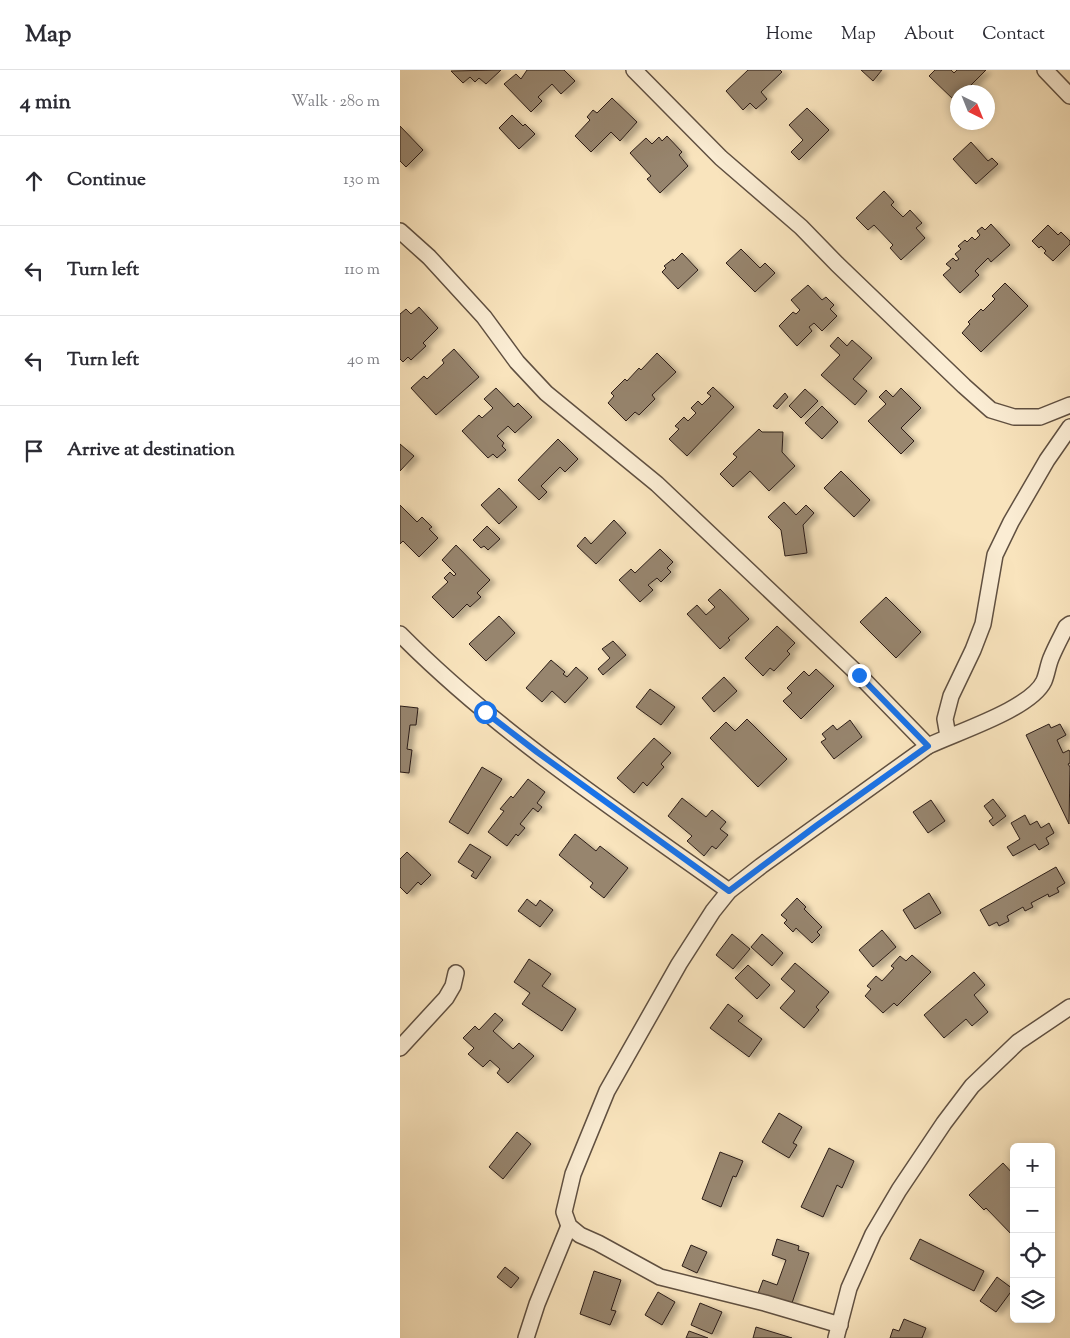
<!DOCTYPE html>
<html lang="en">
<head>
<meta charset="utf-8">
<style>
  :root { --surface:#fff; --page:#f2f2f3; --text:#2b2b33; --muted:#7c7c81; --line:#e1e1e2 }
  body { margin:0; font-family:"Sorts Mill Goudy",serif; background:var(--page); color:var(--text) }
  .controls { position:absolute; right:15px; bottom:15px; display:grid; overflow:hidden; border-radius:8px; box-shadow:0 2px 8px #0003 }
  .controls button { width:45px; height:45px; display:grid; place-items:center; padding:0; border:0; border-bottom:1px solid var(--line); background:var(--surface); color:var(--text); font:25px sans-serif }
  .compass { position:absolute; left:550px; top:15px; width:45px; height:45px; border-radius:50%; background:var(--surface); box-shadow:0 2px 8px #0003; rotate:137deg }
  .stop { position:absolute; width:15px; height:15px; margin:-11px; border:4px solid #1a73e8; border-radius:50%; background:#fff }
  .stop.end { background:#1a73e8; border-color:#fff; box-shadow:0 1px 5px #0008 }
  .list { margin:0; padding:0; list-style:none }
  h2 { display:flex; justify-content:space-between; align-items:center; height:65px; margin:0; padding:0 20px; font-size:21px }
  h2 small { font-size:16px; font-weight:400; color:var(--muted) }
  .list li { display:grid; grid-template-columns:32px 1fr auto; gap:15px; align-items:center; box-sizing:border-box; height:90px; padding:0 20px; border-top:1px solid var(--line) }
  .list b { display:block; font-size:19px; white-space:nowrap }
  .list em { font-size:16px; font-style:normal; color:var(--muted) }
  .icon { flex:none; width:28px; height:28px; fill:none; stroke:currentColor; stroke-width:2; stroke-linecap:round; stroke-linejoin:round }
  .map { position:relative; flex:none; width:670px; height:1268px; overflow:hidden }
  header { display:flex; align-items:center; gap:30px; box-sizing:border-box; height:70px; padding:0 25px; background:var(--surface); border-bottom:1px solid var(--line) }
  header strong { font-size:24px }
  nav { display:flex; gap:28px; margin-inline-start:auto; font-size:18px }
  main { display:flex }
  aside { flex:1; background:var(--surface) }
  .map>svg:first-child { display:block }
  .building { fill:#97856e; stroke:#2d1e18; filter:url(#shadow) }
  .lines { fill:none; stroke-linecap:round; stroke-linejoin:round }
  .street-casing { stroke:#605041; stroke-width:18 }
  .street { stroke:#fbedd4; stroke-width:15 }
  .route { stroke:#1a73e8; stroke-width:6 }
</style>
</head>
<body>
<header>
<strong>Map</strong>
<nav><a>Home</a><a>Map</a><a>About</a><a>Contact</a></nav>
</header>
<main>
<aside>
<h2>4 min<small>Walk · 280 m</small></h2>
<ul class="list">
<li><svg class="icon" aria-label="ahead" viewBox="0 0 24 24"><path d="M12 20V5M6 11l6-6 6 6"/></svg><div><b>Continue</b></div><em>130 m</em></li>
<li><svg class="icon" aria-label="left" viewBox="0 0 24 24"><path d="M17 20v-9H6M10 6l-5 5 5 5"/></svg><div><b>Turn left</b></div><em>110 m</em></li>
<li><svg class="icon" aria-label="left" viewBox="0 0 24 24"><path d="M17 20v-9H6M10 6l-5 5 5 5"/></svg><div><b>Turn left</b></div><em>40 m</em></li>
<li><svg class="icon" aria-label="arrive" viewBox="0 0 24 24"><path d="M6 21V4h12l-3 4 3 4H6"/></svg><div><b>Arrive at destination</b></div></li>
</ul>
</aside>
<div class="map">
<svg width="670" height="1268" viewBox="0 0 670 1268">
  <defs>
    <filter id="shadow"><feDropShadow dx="5.5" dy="3" stdDeviation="2.5" flood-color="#0004"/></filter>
  </defs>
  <rect width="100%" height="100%" fill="#f9e4bd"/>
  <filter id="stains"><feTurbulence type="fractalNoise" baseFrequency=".004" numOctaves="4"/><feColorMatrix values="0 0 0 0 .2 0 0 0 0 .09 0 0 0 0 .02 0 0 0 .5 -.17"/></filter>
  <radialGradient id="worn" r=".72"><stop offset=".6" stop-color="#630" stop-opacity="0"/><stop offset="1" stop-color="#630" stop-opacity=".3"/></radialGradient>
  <g class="building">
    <path d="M101,0L86,14L79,8L75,12L70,7L63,13L51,1Z"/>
    <path d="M127,0H164L175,11L161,24L152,14L138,27L142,31L131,42L104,14L116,4L121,9Z"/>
    <path d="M348,0H380L382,2L361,22L367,29L356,39L350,33L343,40L326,21Z"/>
    <path d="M461,0H482L473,11Z"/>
    <path d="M535,0H551L554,3L557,0H586L564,22H558V29L555,31L529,6Z"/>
    <path d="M212,28L237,52L220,71L211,62L191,82L175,66L190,50L187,47L193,40L197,43Z"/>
    <path d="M407,38L429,60L399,90L391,82L403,70L389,55Z"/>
    <path d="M112,45L123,56L125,54L135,64L119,79L99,58Z"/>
    <path d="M0,56L23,80L6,97L0,91Z"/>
    <path d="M267,66L282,82L279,85L288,96L260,123L247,109L251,106L230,83L246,68L252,74L259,67L262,71Z"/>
    <path d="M571,72L588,91L592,88L598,94L576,114L553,89Z"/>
    <path d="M484,121L494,132L491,135L503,147L510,140L522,153L516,158L525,168L501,190L490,178L493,175L474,155L468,160L456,148Z"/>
    <path d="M591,154L610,175L591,192L588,188L575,201L579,205L560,223L543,205L551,198L546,194L553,188L556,191L559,189L555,184L561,179L558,176L565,170L567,172L572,167L575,170L580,165L577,161L582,157L585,160Z"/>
    <path d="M648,155L658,165L661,162L670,171V174L653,191L644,183L646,181L641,176L639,178L632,171Z"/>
    <path d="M341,179L360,198L365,193L375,203L355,222L326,193Z"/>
    <path d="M282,183L298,200L278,219L262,202L266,198L264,196L273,189L274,191Z"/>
    <path d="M605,213L628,236L581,282L562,263L570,254L568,252L581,239L583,241L595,229L592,226Z"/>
    <path d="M408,215L422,230L426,227L434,235L430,239L437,246L422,261L414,253L409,257L412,261L397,276L379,256L393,242L396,244L400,240L391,230Z"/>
    <path d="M19,237L38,258L23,273L26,276L11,290L8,287L3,292L0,289V244L6,239L11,244Z"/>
    <path d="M438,267L447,276L452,270L472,288L453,309L467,321L455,335L421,305L440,285L430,276Z"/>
    <path d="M54,279L79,307L36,345L11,318L24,306L27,309L44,293L42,290Z"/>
    <path d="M257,283L276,302L252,325L255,329L239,345L235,342L226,351L208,333L214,326L211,323L225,309L227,311L239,298L241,300Z"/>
    <path d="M313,317L334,337L287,386L269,369L279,359L275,356L284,347L288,351L296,343L291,338L298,331L302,335L311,326L307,323Z"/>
    <path d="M96,318L114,337L118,333L132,347L115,363L108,356L97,366L104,373L102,376L106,380L97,388L93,384L88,388L62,361L79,345L82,348L93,338L84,329Z"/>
    <path d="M501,318L521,338L501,358L514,371L501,384L468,351L486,334L479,327L486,320L493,327Z"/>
    <path d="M405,319L418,331L401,348L389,336Z"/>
    <path d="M385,323L388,327L377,339L373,336Z"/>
    <path d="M422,336L438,352L422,369L405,353Z"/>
    <path d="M359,359L362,362H383L382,382L395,396L369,421L350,401L333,417L320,404L337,387L333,384Z"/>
    <path d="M158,369L178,389L165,402L160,397L141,416L147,422L139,430L118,410Z"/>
    <path d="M0,374L14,386L0,401Z"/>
    <path d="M441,401L470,430L454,447L424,418Z"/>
    <path d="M99,418L117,437L99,454L81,435Z"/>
    <path d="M384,432L396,445L406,435L414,443L403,455L407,483L385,486L381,460L368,447Z"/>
    <path d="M0,435L17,452L22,447L32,457L29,459L38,468L19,487L3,471L0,474Z"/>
    <path d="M214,450L226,463L196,494L177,476L185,467L191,474Z"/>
    <path d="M87,456L100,469L88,480L84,476L81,478L73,470Z"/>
    <path d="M56,475L90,510L77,523L81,527L70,537L67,534L53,548L32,527L48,512L44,508L50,502L54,506L56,504L42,490Z"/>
    <path d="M260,479L273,492L267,498L271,502L261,512L257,508L248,515L253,520L240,532L219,510L231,499L235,503Z"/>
    <path d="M320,519L349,549L328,568L330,570L320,579L287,544L297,535L306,545L315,537L308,530Z"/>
    <path d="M486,527L521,562L496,588L460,552Z"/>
    <path d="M99,546L115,563L86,591L69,574Z"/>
    <path d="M377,556L395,573L387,581L390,584L374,601L370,598L363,606L345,588Z"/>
    <path d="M213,571L226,585L203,605L198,599L210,588L202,579Z"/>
    <path d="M151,590L165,602L163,604L167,607L176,597L188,608L165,633L152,621L142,632L126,618Z"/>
    <path d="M416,599L434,616L401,649L383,631L392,623L387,618L404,601L409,606Z"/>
    <path d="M324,607L337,621L314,642L302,628Z"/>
    <path d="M250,619L275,637L261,655L236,637Z"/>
    <path d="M0,636L18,638L16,655H10L7,679L12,680L9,703L0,702Z"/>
    <path d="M347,649L387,689L358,717L310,668L326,652L335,661Z"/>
    <path d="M450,650L462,667L434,689L421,672L426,669L422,664L433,655L437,660Z"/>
    <path d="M649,654L651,658L660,654L666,665L657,670L663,683L669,680L670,682V693L668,694L670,697L669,754L626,665Z"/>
    <path d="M254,668L271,683L261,694L264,697L247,716L243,712L234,723L217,708Z"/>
    <path d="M82,697L102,709L68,764L49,752Z"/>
    <path d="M128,709L145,722L137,733L142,737L138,742L133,738L120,754L125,758L118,766L116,764L107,776L88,762L104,741L100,739L111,726L113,728Z"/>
    <path d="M282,728L306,747L312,740L326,752L320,759L328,765L316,779L312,776L304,786L287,771L292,766L268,746Z"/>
    <path d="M593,729L606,746L593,756L589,751L593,748L584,736Z"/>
    <path d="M531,730L545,751L528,763L513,742Z"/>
    <path d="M625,745L630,755L637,751L641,758L649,753L654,763L646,768L649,774L639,780L635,774L613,786L607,777L620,769L611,753Z"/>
    <path d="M175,764L196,781L200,776L228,798L204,828L190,817L193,813L159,785Z"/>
    <path d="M70,774L91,787L76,809L71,806L74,802L58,792Z"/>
    <path d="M7,782L31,805L21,815L18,812L7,824L0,817V789Z"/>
    <path d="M656,797L665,813L657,818L659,822L649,827L648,824L631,833L633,837L625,841L623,837L607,846L609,851L599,856L597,852L589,856L580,840Z"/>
    <path d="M529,823L541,843L515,859L503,840Z"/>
    <path d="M397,828L406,837L404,839L422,857L417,862L420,865L412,873L396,858L393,862L384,853L387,850L381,845Z"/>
    <path d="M127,829L136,836L140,830L153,840L140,857L118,841Z"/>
    <path d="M482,860L496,877L473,897L459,880Z"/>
    <path d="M332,864L350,879L333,899L316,885Z"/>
    <path d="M362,864L383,883L372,896L351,877Z"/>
    <path d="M512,885L531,902L497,936L494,933L483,943L465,926L471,919L467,916L476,906L482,911L494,898L491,896L500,886L506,891Z"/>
    <path d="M129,889L151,904L142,916L176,939L162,961L122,934L130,923L114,912Z"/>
    <path d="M395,893L429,922L416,937L419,940L404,958L380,938L395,921L381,909Z"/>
    <path d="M348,895L370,915L357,929L335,908Z"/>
    <path d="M574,902L585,915L574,925L588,942L572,956L566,949L544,968L524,945Z"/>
    <path d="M328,934L343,946L338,951L362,969L349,987L310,958Z"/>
    <path d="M95,943L103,950L93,961L113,979L119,973L134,986L108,1013L97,1003L100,999L90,990L83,997L68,984L74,978L63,968L75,956L79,960Z"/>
    <path d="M379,1043L402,1057L393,1073L397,1075L389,1088L362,1072Z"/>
    <path d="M117,1062L131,1074L103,1109L89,1097Z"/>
    <path d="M429,1078L454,1091L442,1118L437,1115L423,1147L401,1137Z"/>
    <path d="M320,1082L343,1091L336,1107L333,1106L321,1137L302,1129Z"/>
    <path d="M603,1093L614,1105V1167L586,1138L584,1140L569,1125Z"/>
    <path d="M377,1169L399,1176L398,1180L409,1183L392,1233L380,1229L379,1233L357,1226L363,1210L377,1215L386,1190L372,1185Z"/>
    <path d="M520,1169L584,1201L574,1221L510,1189Z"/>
    <path d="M291,1175L307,1182L297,1203L282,1196Z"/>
    <path d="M105,1197L119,1208L111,1218L97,1207Z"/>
    <path d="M194,1201L221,1210L211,1240L216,1241L210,1255L180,1244Z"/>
    <path d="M597,1207L613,1219L596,1242L580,1231Z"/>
    <path d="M258,1222L275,1232L262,1255L245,1245Z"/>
    <path d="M300,1233L322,1242L312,1264L291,1255Z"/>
    <path d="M504,1249L526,1258L522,1268H490L493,1259L499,1261Z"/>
    <path d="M356,1257L392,1268H353Z"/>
    <path d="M289,1261L308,1268H286Z"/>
  </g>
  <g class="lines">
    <defs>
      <g id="street">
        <path d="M234,0L321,88L401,157L437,194L564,316L591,340L614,347H640L670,335"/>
        <path d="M645,0L670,26"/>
        <path d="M0,161L29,187L84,247L117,292L146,323L257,414L459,605L528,676"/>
        <path d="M0,564C98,663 216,740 329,821"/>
        <path d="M548,666L545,649L551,626L573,580L583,554L595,485L611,452L647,390L670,357"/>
        <path d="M0,978L46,928L53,916L56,903"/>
        <path d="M440,1255L365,1233L260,1207L198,1173L180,1165L169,1156L164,1142L173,1104L207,1021L279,894L313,841L329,821L361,796L528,676C557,662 631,639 644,611C647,604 648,595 651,588C655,578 661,567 666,557L670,554"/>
        <path d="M126,1268L137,1234L169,1156"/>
        <path d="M436,1268L449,1218L473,1164L499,1120L544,1053L572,1016L618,972L670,937"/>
      </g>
    </defs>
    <use href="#street" class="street-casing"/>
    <use href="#street" class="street"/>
  </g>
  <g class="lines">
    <path class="route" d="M85,642L137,682L329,821L416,756L528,676L459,605"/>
  </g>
  <rect width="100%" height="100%" filter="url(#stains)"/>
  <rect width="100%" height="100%" fill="url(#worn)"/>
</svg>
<div class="controls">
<button>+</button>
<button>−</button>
<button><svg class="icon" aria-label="locate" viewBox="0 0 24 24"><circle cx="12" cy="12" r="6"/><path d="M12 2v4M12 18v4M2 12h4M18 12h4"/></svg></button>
<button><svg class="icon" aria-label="layers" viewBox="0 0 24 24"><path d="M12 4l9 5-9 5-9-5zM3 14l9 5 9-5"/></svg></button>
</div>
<svg class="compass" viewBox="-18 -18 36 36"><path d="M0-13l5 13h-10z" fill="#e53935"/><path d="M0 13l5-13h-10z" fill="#7c7c81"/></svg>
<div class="stop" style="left:85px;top:642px"></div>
<div class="stop end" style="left:459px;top:605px"></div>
</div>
</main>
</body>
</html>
